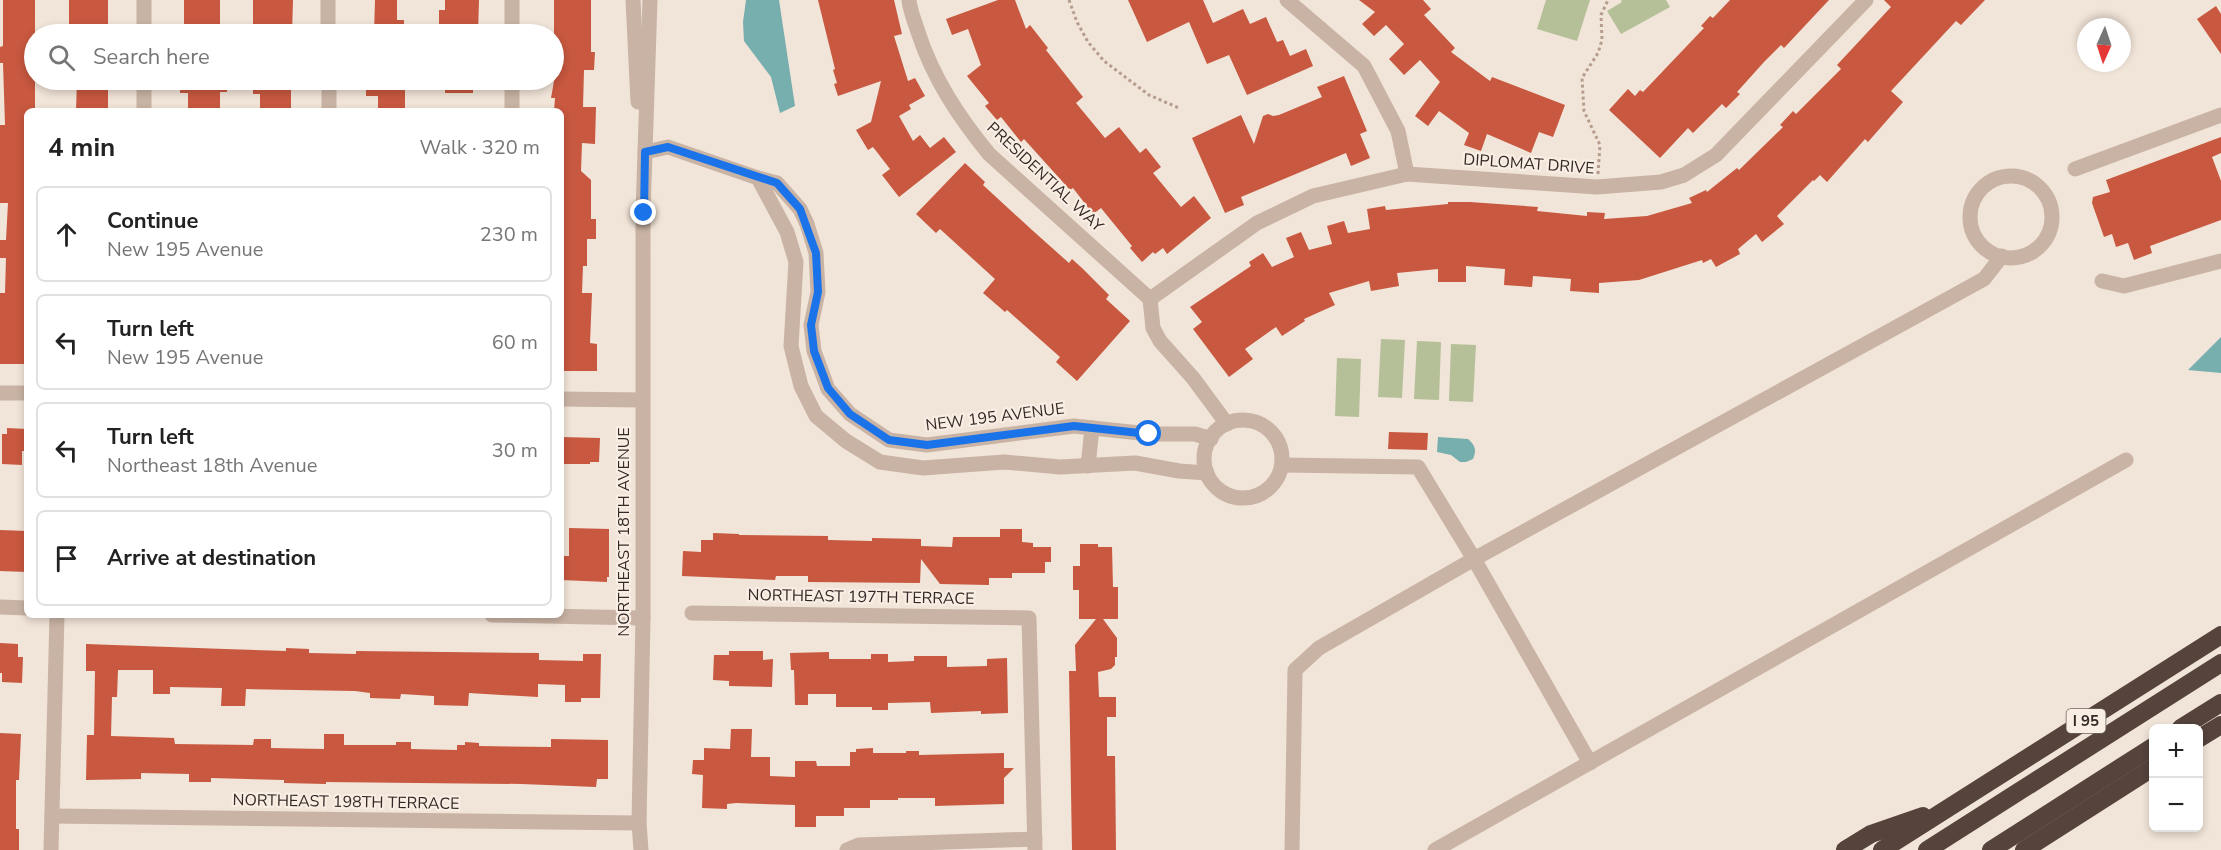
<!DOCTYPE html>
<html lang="en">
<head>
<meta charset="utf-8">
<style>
  :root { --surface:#fff; --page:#f2f2f2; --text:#222; --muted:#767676; --line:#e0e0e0 }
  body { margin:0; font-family:"Nunito Sans",sans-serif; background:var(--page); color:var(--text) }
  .controls { position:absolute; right:18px; bottom:18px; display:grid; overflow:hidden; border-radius:9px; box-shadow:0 3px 9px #0003 }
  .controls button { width:54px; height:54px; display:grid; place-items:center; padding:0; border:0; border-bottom:2px solid var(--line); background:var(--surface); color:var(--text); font:30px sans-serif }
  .compass { position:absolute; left:2077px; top:18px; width:54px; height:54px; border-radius:50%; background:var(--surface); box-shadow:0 3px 9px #0003; rotate:183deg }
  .stop { position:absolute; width:18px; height:18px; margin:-14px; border:4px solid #1a73e8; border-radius:50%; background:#fff }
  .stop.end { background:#1a73e8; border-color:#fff; box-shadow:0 2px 6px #0008 }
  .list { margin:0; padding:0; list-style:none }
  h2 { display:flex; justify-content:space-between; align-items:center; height:78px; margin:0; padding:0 24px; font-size:26px }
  h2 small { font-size:20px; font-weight:400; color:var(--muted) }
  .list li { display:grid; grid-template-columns:39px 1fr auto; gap:18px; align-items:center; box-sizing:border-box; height:96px; margin:0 12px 12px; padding:0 12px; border:2px solid var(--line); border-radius:9px }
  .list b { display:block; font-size:22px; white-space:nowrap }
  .list p { margin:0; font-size:20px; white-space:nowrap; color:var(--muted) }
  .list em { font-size:20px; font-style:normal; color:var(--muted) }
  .icon { flex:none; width:33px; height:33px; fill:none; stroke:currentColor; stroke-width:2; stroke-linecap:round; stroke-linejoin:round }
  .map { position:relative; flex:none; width:2221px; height:850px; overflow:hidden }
  .search { position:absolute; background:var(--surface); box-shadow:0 3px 9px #0003; left:24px; top:24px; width:540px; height:66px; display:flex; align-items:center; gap:15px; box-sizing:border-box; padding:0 21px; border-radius:33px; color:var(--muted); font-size:22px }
  .panel { position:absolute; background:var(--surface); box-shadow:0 3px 9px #0003; left:24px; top:108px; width:540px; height:510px; border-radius:9px }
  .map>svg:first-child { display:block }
  .green { fill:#b5c098 }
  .water { fill:#76afae }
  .building { fill:#c8583f }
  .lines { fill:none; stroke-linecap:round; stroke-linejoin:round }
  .path { stroke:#b59d8e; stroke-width:3; stroke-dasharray:3 3; stroke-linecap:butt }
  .minor { stroke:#c9b3a4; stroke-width:15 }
  .highway { stroke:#55433c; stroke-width:18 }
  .route { stroke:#1a73e8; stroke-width:8 }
  .labels { text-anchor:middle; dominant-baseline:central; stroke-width:4.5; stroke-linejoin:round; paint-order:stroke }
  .shield { fill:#f9eee4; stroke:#6f645f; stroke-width:1.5 }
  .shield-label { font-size:15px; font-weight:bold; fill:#342926 }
  .street-label { font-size:16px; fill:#342926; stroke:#f9eee4 }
</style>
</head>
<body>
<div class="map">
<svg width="2221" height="850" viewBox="0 0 2221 850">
  <rect width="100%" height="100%" fill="#f1e4d8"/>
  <g class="green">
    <path d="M1546,0H1590L1577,41L1537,29Z"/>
    <path d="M1621,0H1666L1670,7L1621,34L1607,11L1622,2Z"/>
    <path d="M1381,339L1405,340L1402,398L1378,397Z"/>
    <path d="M1417,341L1441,342L1439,400L1414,399Z"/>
    <path d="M1451,344L1476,345L1473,402L1449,401Z"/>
    <path d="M1337,358L1361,359L1359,417L1335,416Z"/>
  </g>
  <g class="water">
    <path d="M746,0H779L795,106L780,113L771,77L744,41L743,22Z"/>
    <path d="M2221,337V373L2188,370Z"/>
    <path d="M1438,437L1468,439C1475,445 1477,450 1473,459L1466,462H1460L1451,455L1437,452Z"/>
  </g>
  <g class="building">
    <path d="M3,0H35V111H27V356H25V364H0V293H5L6,258H0V240H6L8,203H0V125H5L3,63H0V47L3,46Z"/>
    <rect x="69" y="0" width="39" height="34"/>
    <rect x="184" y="0" width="36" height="34"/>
    <path d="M253,0H293L292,34H253Z"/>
    <path d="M375,0H397V20H404V34H374Z"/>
    <path d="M445,0H479L478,34H439V10H445Z"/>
    <path d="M554,0H591V52H595L594,70H584L583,107H596L595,144L582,143L581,171L591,180V219H596V239H587V266H583L582,293H592L590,343L597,344V371H561L563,321H561V111H554L555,98H551L554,81Z"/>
    <path d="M818,0H894L902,34L894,36L908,81L915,78L925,96L909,105L911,109L899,116L913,141L920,135L930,148L944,137L956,152L899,197L882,175L890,169L873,147L868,150L856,130L871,122L881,81L838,96L834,84L837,83L833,70L835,69Z"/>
    <path d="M998,0H1015L1026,29L1030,25L1048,48L1046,50L1083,97L1076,103L1105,138L1119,127L1140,153L1146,148L1161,167L1153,173L1181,207L1194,196L1211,218L1167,254L1163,248L1155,254L1153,252L1142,262L1130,248L1132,246L1101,208L1093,214L1073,188L1070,190L1024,139L1021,142L1001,117L997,120L985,106L989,103L967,76L981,65L968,29L952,35L946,19Z"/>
    <path d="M1128,0H1203L1213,23L1243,9L1250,24L1266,17L1277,42L1283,40L1290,56L1306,49L1313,66L1247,95L1229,55L1207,64L1189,22L1147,42Z"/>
    <path d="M1359,0H1423L1431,9L1424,15L1455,48L1451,52L1490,81L1492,77L1565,105L1553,137L1539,132L1531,153L1487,134L1481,151L1464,145L1469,133L1439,111L1428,126L1415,116L1440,82L1420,60L1404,75L1389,59L1404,44L1386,25L1374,36L1362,24L1375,12Z"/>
    <path d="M1730,0H1829L1784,48L1781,45L1764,62L1737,92L1740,94L1726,108L1722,104L1693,133L1688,128L1660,158L1609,110L1628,89L1635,96L1640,90L1643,92L1704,28L1701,26L1710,16L1713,18Z"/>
    <path d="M1884,0H1985L1961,25L1956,21L1891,91L1903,102L1868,142L1865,139L1827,182L1820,175L1814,181L1813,180L1777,216L1784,224L1762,242L1756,234L1738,249L1740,254L1716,267L1711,259L1703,263L1702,260L1639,280L1599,283V293L1570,291L1571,279L1533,276L1532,287L1504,285L1505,269L1466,266V282H1438V269L1397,273L1399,286L1371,291L1369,281L1329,293L1335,305L1304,319L1305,321L1282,336L1276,327L1245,349L1253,359L1229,377L1193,329L1202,322L1190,307L1251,266L1249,262L1263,253L1272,267L1294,257L1286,238L1301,232L1309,250L1332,244L1327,226L1344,221L1348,233L1370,229L1367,209L1385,206L1386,210L1448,204V202H1470L1538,207L1537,211L1587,216V212L1605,213L1604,219L1647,216L1692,203L1689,198L1706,190L1707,192L1737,168L1739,170L1783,127L1780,125L1793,111L1796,114L1841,69L1837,65L1891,7Z"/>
    <path d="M2216,6L2221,14V54L2197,19Z"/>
    <path d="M1344,76L1367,131L1360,134L1370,158L1351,166L1346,153L1241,197L1244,205L1225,213L1192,138L1241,115L1254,144L1263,116L1268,114L1273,116L1279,115L1322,97L1317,87Z"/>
    <path d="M77,80H108V111H76Z"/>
    <path d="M180,80H227V92H220V111H188V93H180Z"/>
    <path d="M253,80H287V84H291V111H260V94H253Z"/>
    <path d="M375,80H405V111H378V96H366V84H375Z"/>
    <rect x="445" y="80" width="28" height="13"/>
    <path d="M2221,137V153L2212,157L2221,181V220L2150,246L2152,253L2134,260L2128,243L2116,247L2112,234L2104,237L2092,203L2093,197L2110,192L2106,180Z"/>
    <path d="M965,163L985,182L983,185L1032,230L1069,263L1072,259L1082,268L1109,295L1106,299L1130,321L1077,381L1056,362L1060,357L1007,310L1005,312L983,293L995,279L940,229L936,233L916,214Z"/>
    <path d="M7,428L27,429V451H22V465L2,464V434H7Z"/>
    <path d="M1389,432L1428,433L1427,450L1388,449Z"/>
    <path d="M561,437L600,438L599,462H590V464H561Z"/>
    <path d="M569,528L609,529V577H607V582L561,580V556H569Z"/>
    <path d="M1000,529H1022V542L1033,543V547H1051V562H1045V573H1012V578H989V585L940,584L921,559L920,583L808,582V576H776L775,580L682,576L683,551L701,552V540H713V533L739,534V535L828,536V540L872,541V538L921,539V546L952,547L953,537H1000Z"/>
    <path d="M0,530L27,531V572L0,571Z"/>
    <path d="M1080,544H1098V547H1112L1113,587H1118V619H1103L1117,638V657H1115V665L1111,669L1098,672L1099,697H1116V717H1107V756H1115L1116,850H1072L1069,671H1076L1075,645L1096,619H1079V590H1073V566H1080Z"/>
    <path d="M0,643L18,644V657H23L22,683L2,682V673H0Z"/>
    <path d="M86,644L225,649L286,651V648L309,649V653L356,654V651L539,653V660L583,661V654H601L600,698H581V702H565V685L538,684V697L469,693L468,706L434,705V696L401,694L400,699L370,698V693L355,691L246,689L245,706H221L222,688L170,687V694H153V670H118L117,697H112L111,736L174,738L175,744L253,745L254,739H271V748L324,749V734H344V745H396V742H411V749L457,750V745H465V742L479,743V746L551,747V739L608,740V779H597L596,787L522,784L326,782V784L284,783V780L211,778V782H189V774L141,773V779L86,780L87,735H94L95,671H86Z"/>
    <path d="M729,651H763V660L773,659L772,687L729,686V681L713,680L714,655H729Z"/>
    <path d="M829,652V659H871V654H888V662L914,661V656H947V667L987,666V659L1007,658L1008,713L981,714V711L931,713L930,702L888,703V710H872V707H836V694H808V705H795L794,670H791L790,653Z"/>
    <path d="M731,729H752L751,757H770V776L795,777V761H816L817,766H850V752H856V749L873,748V753H906V751H919V755L1004,753V768H1014L1004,778V804L935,806V798H898V800H870V808H844V816H816V827H795V805L736,803L727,804V809L702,808L703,775L692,774L693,760H704V748L730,749Z"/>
    <path d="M0,733L21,734L19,780H16V829H19V850H0Z"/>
  </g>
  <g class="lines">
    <g class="path">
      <path d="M1069,0L1077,22L1088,42L1104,61L1149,95L1179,108"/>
      <path d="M1598,174L1600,145L1584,111L1582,78L1598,53L1602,40L1601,15L1608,0"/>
    </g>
    <g class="minor">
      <path d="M144,0V34"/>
      <path d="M328,0V34"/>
      <path d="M512,0V34"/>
      <path d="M633,0L638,102"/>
      <path d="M909,0C910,11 915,22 918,32C933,78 958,116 989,154L1150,299"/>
      <path d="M1287,0L1364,66L1398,131L1407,174"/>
      <path d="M144,80V111"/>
      <path d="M329,80V111"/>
      <path d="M512,80V111"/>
      <path d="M645,152L668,147L758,178"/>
      <path d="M2075,169L2221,115"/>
      <circle cx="2011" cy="217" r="41"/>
      <path d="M2102,281L2124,286L2221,261"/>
      <path d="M1150,299L1257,223L1313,196L1407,174L1597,187L1661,182L1684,175L1716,155L1866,0"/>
      <path d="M1150,299L1153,328L1160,341L1193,378L1227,424"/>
      <path d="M0,393H27"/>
      <path d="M561,399L642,400"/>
      <circle cx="1243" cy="459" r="39"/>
      <path d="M1282,465L1418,467L1474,559L1590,763"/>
      <path d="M1088,466L1092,428"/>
      <path d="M1207,473L1179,471L1135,463L1060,467L1004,462L923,468L880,462L846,441L816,416L801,386L791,346L796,262L787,232L758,178L777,183L800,209L807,224L816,253L818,292L811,325L814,351L828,389L850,414L889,440L927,445L1074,426L1149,434H1195L1211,439"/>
      <path d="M0,607L27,608"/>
      <path d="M692,613L1029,618L1035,850"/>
      <path d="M492,615L643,618"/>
      <path d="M52,816L639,823"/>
      <path d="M51,850L57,615"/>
      <path d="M641,850L639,823L643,618V213L650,0"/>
      <path d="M847,850L859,845L1035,839"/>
      <path d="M1292,850L1295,670L1319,648L1474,559L1984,279L2002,256"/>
      <path d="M1435,850L2126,460"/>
    </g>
    <g class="highway">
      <path d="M2181,728L2221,703"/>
      <path d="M2198,739L2221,725"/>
      <path d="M1845,850L1871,834L1923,816"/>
      <path d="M1882,850L2221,635"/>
      <path d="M1927,850L2221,663"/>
      <path d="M1991,850L2154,746"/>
      <path d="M2024,850L2154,767"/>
    </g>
  </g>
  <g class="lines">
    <path class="route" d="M644,213L645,152L668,147L777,183L800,209L816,253L818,292L811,325L814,351L828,388L850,414L889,440L927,445L1074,426L1149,434"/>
  </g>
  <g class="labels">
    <rect class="shield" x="2066.5" y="709" width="39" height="24" rx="4.5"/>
    <g class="shield-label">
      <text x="2086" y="721">I 95</text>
    </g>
    <g class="street-label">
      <text transform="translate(1529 164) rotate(4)">DIPLOMAT DRIVE</text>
      <text transform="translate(1045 177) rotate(43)">PRESIDENTIAL WAY</text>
      <text transform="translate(995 417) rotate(-7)">NEW 195 AVENUE</text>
      <text transform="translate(624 532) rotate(-90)">NORTHEAST 18TH AVENUE</text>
      <text transform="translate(861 597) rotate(1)">NORTHEAST 197TH TERRACE</text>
      <text transform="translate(346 802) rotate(1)">NORTHEAST 198TH TERRACE</text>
    </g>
  </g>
</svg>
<div class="controls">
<button>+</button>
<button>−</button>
</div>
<svg class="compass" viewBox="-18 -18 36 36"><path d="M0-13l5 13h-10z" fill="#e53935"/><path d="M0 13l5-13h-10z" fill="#767676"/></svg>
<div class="stop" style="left:1149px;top:434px"></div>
<div class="stop end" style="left:644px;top:213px"></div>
<div class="search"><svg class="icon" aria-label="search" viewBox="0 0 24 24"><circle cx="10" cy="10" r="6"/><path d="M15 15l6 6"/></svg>Search here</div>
<section class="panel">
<h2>4 min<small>Walk · 320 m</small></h2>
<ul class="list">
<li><svg class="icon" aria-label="ahead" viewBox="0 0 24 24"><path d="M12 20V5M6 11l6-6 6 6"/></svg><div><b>Continue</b><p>New 195 Avenue</p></div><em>230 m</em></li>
<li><svg class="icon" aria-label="left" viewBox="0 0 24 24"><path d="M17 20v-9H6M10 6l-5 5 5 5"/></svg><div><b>Turn left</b><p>New 195 Avenue</p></div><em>60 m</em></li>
<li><svg class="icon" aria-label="left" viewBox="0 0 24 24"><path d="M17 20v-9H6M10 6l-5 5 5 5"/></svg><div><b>Turn left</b><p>Northeast 18th Avenue</p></div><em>30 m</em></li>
<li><svg class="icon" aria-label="arrive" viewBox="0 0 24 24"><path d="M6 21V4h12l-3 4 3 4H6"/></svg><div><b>Arrive at destination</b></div></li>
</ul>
</section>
</div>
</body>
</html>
